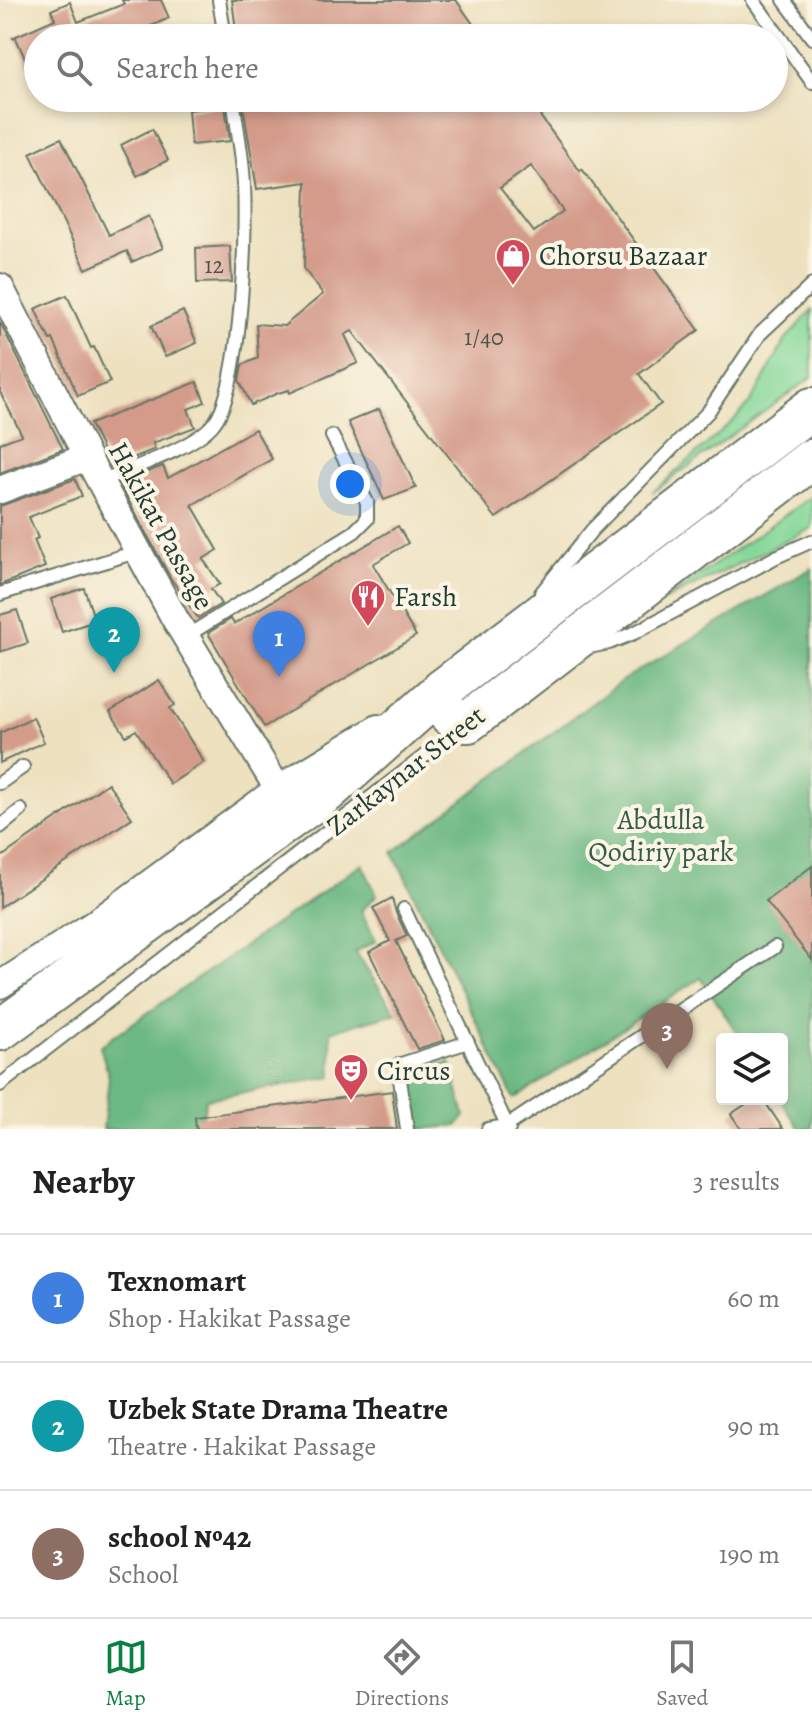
<!DOCTYPE html>
<html lang="en">
<head>
<meta charset="utf-8">
<style>
  :root { --surface:#fff; --page:#f2f2f2; --text:#222; --muted:#767676; --line:#e0e0e0; --accent:#0b8043 }
  body { margin:0; font-family:Alegreya,serif; background:var(--page); color:var(--text) }
  .controls { position:absolute; right:24px; bottom:24px; display:grid; overflow:hidden; border-radius:8px; box-shadow:0 4px 12px #0003 }
  .controls button { width:72px; height:72px; display:grid; place-items:center; padding:0; border:0; border-bottom:2px solid var(--line); background:var(--surface); color:var(--text); font:40px sans-serif }
  .you { position:absolute; left:350px; top:484px; width:28px; height:28px; margin:-20px; border:6px solid #fff; border-radius:50%; background:#1a73e8; box-shadow:0 0 0 12px #1a73e833 }
  .badge { display:grid; place-items:center; width:52px; height:52px; border-radius:50%; background:var(--accent); color:#fff; font-size:26px; font-weight:700 }
  .pin { position:absolute; translate:-50% -66px; filter:drop-shadow(0 2px 4px #0008) }
  .pin::after { content:''; position:absolute; top:42px; width:28px; height:24px; background:inherit; clip-path:polygon(0 0,100% 0,50% 100%) }
  .list { margin:0; padding:0; list-style:none }
  h2 { display:flex; justify-content:space-between; align-items:center; height:104px; margin:0; padding:0 32px; font-size:34px }
  h2 small { font-size:26px; font-weight:400; color:var(--muted) }
  .list li { display:grid; grid-template-columns:52px 1fr auto; gap:24px; align-items:center; box-sizing:border-box; height:128px; padding:0 32px; border-top:2px solid var(--line) }
  .list b { display:block; font-size:30px; white-space:nowrap }
  .list p { margin:0; font-size:26px; white-space:nowrap; color:var(--muted) }
  .list em { font-size:26px; font-style:normal; color:var(--muted) }
  .icon { flex:none; width:44px; height:44px; fill:none; stroke:currentColor; stroke-width:2; stroke-linecap:round; stroke-linejoin:round }
  .map { position:relative; flex:none; width:812px; height:1129px; overflow:hidden }
  .search { position:absolute; background:var(--surface); box-shadow:0 4px 12px #0003; left:24px; right:24px; top:24px; height:88px; display:flex; align-items:center; gap:20px; box-sizing:border-box; padding:0 28px; border-radius:44px; color:var(--muted); font-size:30px }
  .sheet { height:488px; background:var(--surface) }
  nav { display:flex; justify-content:space-around; align-items:center; box-sizing:border-box; height:112px; border-top:2px solid var(--line); background:var(--surface); font-size:22px; color:var(--muted) }
  nav a { display:grid; justify-items:center; gap:4px }
  nav .on { color:var(--accent) }
  .map>svg:first-child { display:block }
  .green { fill:#85d89a; stroke:#528a67; stroke-width:2 }
  .forest { fill:#6cb882; stroke:#467a5b; stroke-width:2 }
  .building { fill:#d49b8b; fill-rule:evenodd }
  .lines { fill:none; stroke-linecap:round; stroke-linejoin:round }
  .service-casing { stroke:#677665; stroke-width:16 }
  .minor-casing { stroke:#677665; stroke-width:30 }
  .primary-casing { stroke:#677665; stroke-width:44 }
  .service { stroke:#fff; stroke-width:12 }
  .minor { stroke:#fff; stroke-width:26 }
  .primary { stroke:#fff; stroke-width:40 }
  .labels { text-anchor:middle; dominant-baseline:central; stroke-width:8; stroke-linejoin:round; paint-order:stroke }
  .number-label { font-size:24px; fill:#4c544a }
  .poi-label { font-size:28px; fill:#1f3d34; stroke:#fcf5e5; text-anchor:start }
  .street-label { font-size:28px; fill:#1f3d34; stroke:#fcf5e5 }
  .park-label { font-size:28px; fill:#335c48; stroke:#fcf5e5 }
</style>
</head>
<body>
<div class="map">
<svg width="812" height="1129" viewBox="0 0 812 1129">
  <rect width="100%" height="100%" fill="#fcf5e5"/>
  <filter id="ink" filterUnits="userSpaceOnUse"><feTurbulence type="fractalNoise" baseFrequency=".0125" numOctaves="2"/><feDisplacementMap in="SourceGraphic" scale="16" xChannelSelector="R" yChannelSelector="G"/><feConvolveMatrix kernelMatrix="1 2 1 2 8 2 1 2 1" color-interpolation-filters="sRGB"/></filter>
  <filter id="wash" filterUnits="userSpaceOnUse"><feTurbulence type="fractalNoise" baseFrequency=".006" numOctaves="4" result="noise"/><feDisplacementMap in="SourceGraphic" scale="32" xChannelSelector="R" yChannelSelector="G"/><feGaussianBlur stdDeviation="1.8" result="paint"/><feColorMatrix in="noise" values="0 0 0 0 0 0 0 0 0 0 0 0 0 0 0 0 0 1.4 0 .05"/><feComposite in="paint" operator="in"/></filter>
  <g filter="url(#wash)">
    <rect width="100%" height="100%" fill="#ede1c0"/>
    <g class="green">
      <path d="M812,310V377L652,493L732,422L751,402L786,339Z"/>
      <path d="M812,496V528L663,601Z"/>
    </g>
    <g class="forest">
      <path d="M812,568V1129H800L780,1099L782,1039H741L701,978L514,1099L393,852L626,678Z"/>
      <path d="M362,864L377,895L361,911L376,941L355,952L396,1013L331,1031L332,1077L206,1099L200,1129H103L109,1077L100,1046Z"/>
      <path d="M450,1062L465,1116L457,1126L419,1129L409,1069Z"/>
    </g>
    <g id="blocks">
      <g class="building">
        <path d="M122,0H161L169,18L125,38H38V88L16,38H12L55,19L51,10L70,2L78,22L124,4Z"/>
        <path d="M232,0H456L483,38H237Z"/>
        <path d="M245,98H527L580,171L582,169L699,330L639,374L661,404L496,518L352,331L345,335L358,363L290,393L289,390L278,393L251,405L239,380L242,365L258,358L256,324L284,326L323,294L304,269L306,182L257,189L243,105L246,104ZM531,166L563,211L534,232L500,188Z"/>
        <path d="M225,106L230,141L191,145L188,110Z"/>
        <path d="M152,129L168,160L137,176L121,145Z"/>
        <path d="M61,138L109,235L149,216L163,248L132,262L127,251L86,269L30,153Z"/>
        <path d="M230,246L232,282L197,283L196,248Z"/>
        <path d="M67,295L91,348L94,347L110,382L78,396L53,339L50,340L35,309Z"/>
        <path d="M183,311L197,343L165,357L151,326Z"/>
        <path d="M0,322L63,449L0,473V443L22,435L0,392Z"/>
        <path d="M197,382L205,402L188,409L195,427L153,443L155,449L111,467L90,424Z"/>
        <path d="M379,409L416,488L384,500L348,422Z"/>
        <path d="M255,429L272,459L192,505L218,550L203,559L220,584L211,589L221,604L198,618L170,577L119,483L163,466L168,478Z"/>
        <path d="M75,479L82,496L29,517L38,538L34,540L45,567L0,585V506Z"/>
        <path d="M398,526L408,543L373,564L416,636L264,727L208,633L231,619L234,624Z"/>
        <path d="M84,588L95,621L62,632L51,599Z"/>
        <path d="M17,610L28,643L0,652V615Z"/>
        <path d="M159,680L175,705L170,708L204,762L170,784L136,730L126,736L110,712Z"/>
        <path d="M33,717L44,742L0,763V733Z"/>
        <path d="M108,783L132,818L0,907V858Z"/>
        <path d="M812,866V960L766,901Z"/>
        <path d="M392,898L396,913L407,936L396,941L445,1040L417,1049L369,952L390,941L373,908Z"/>
        <path d="M392,1091L397,1129H196L195,1117Z"/>
        <path d="M754,1099H763L783,1129H741L731,1114Z"/>
      </g>
    </g>
  </g>
  <g filter="url(#ink)">
    <use href="#blocks" fill-opacity="0" stroke="#677665" stroke-width="2"/>
    <g class="lines">
      <defs>
        <g id="service">
          <path d="M219,0L225,38"/>
          <path d="M753,0L812,82"/>
          <path d="M784,0L812,38"/>
          <path d="M101,481C131,468 195,448 214,423C242,389 248,218 243,171C241,146 236,122 233,98"/>
          <path d="M541,593L592,530L708,412L760,334L812,285"/>
          <path d="M0,594L139,551"/>
          <path d="M185,637L354,532L367,519V502L332,436"/>
          <path d="M589,647L609,643L634,633L776,557L812,541"/>
          <path d="M0,783L23,767"/>
          <path d="M0,827L21,810"/>
          <path d="M404,909L509,1129"/>
          <path d="M0,1085L459,729"/>
          <path d="M407,1129L398,1065L468,1042"/>
          <path d="M488,1129L507,1126L775,947"/>
        </g>
        <g id="minor">
          <path d="M0,287L87,457L175,619L278,789"/>
          <path d="M0,490L87,457"/>
          <path d="M0,985L97,922L278,789L378,728"/>
        </g>
        <g id="primary">
          <path d="M443,689C440,708 448,720 468,722L812,459"/>
          <path d="M0,1030L327,792L443,689L812,408"/>
        </g>
      </defs>
      <use href="#service" class="service-casing"/>
      <use href="#minor" class="minor-casing"/>
      <use href="#primary" class="primary-casing"/>
      <use href="#service" class="service"/>
      <use href="#minor" class="minor"/>
      <use href="#primary" class="primary"/>
    </g>
  </g>
  <defs>
    <symbol id="shop-pin" viewBox="-11 -11 22 30"><path d="M0 17L-7.5 6A9.5 9.5 0 1 1 7.5 6Z" fill="#d1495b" stroke="#fcf5e5"/><path d="M-5-2.5h2.3a2.7 3.5 0 0 1 5.4 0H5L5.5 6h-11ZM-1.5-2.5h3a1.5 2.3 0 0 0-3 0Z" fill="#fff"/></symbol>
    <symbol id="restaurant-pin" viewBox="-11 -11 22 30"><path d="M0 17L-7.5 6A9.5 9.5 0 1 1 7.5 6Z" fill="#d1495b" stroke="#fcf5e5"/><path d="M-5-6h1v4h1v-4h1v4h1v-4h1v5L-1.5 .5V6h-2V.5L-5-1ZM5-6V6H3V1.5H1.5Q1.5-4 5-6Z" fill="#fff"/></symbol>
    <symbol id="theatre-pin" viewBox="-11 -11 22 30"><path d="M0 17L-7.5 6A9.5 9.5 0 1 1 7.5 6Z" fill="#d1495b" stroke="#fcf5e5"/><path d="M-5-5.5Q0-4 5-5.5V0Q5 5 0 6Q-5 5-5 0ZM-3.3-2.5H-1v1.5H-3.3ZM1-2.5H3.3v1.5H1ZM-2.8 1Q0 5.5 2.8 1Z" fill="#fff"/></symbol>
  </defs>
  <g fill-rule="evenodd">
    <use href="#shop-pin" x="493" y="236" width="40" height="54"/>
    <use href="#restaurant-pin" x="348" y="577" width="40" height="54"/>
    <use href="#theatre-pin" x="331" y="1051" width="40" height="54"/>
  </g>
  <g class="labels">
    <g class="number-label">
      <text x="214" y="265">12</text>
      <text x="484" y="337">1/40</text>
    </g>
    <g class="poi-label">
      <text x="539" y="256">Chorsu Bazaar</text>
      <text x="394" y="597">Farsh</text>
      <text x="377" y="1071">Circus</text>
    </g>
    <g class="street-label">
      <text transform="translate(161 526) rotate(61)">Hakikat Passage</text>
      <text transform="translate(406 771) rotate(-38)">Zarkaynar Street</text>
    </g>
    <g class="park-label">
      <text x="661" y="820">Abdulla<tspan x="661" dy="32">Qodiriy park</tspan></text>
    </g>
  </g>
</svg>
<div class="controls">
<button><svg class="icon" aria-label="layers" viewBox="0 0 24 24"><path d="M12 4l9 5-9 5-9-5zM3 14l9 5 9-5"/></svg></button>
</div>
<div class="you"></div>
<div class="pin badge" style="left:279px;top:677px;background:#3f7fe0">1</div>
<div class="pin badge" style="left:114px;top:673px;background:#0f9aa8">2</div>
<div class="pin badge" style="left:667px;top:1069px;background:#8d6e63">3</div>
<div class="search"><svg class="icon" aria-label="search" viewBox="0 0 24 24"><circle cx="10" cy="10" r="6"/><path d="M15 15l6 6"/></svg>Search here</div>
</div>
<section class="sheet">
<h2>Nearby<small>3 results</small></h2>
<ul class="list">
<li><span class="badge" style="background:#3f7fe0">1</span><div><b>Texnomart</b><p>Shop · Hakikat Passage</p></div><em>60 m</em></li>
<li><span class="badge" style="background:#0f9aa8">2</span><div><b>Uzbek State Drama Theatre</b><p>Theatre · Hakikat Passage</p></div><em>90 m</em></li>
<li><span class="badge" style="background:#8d6e63">3</span><div><b>school №42</b><p>School</p></div><em>190 m</em></li>
</ul>
</section>
<nav>
<a class="on"><svg class="icon" aria-label="map" viewBox="0 0 24 24"><path d="M3 6l6-2 6 2 6-2v14l-6 2-6-2-6 2zM9 4v14M15 6v14"/></svg>Map</a>
<a><svg class="icon" aria-label="directions" viewBox="0 0 24 24"><path d="M12 3l9 9-9 9-9-9zM9 14v-3h6M13 9l2 2-2 2"/></svg>Directions</a>
<a><svg class="icon" aria-label="saved" viewBox="0 0 24 24"><path d="M7 4h10v16l-5-4-5 4z"/></svg>Saved</a>
</nav>
</body>
</html>
